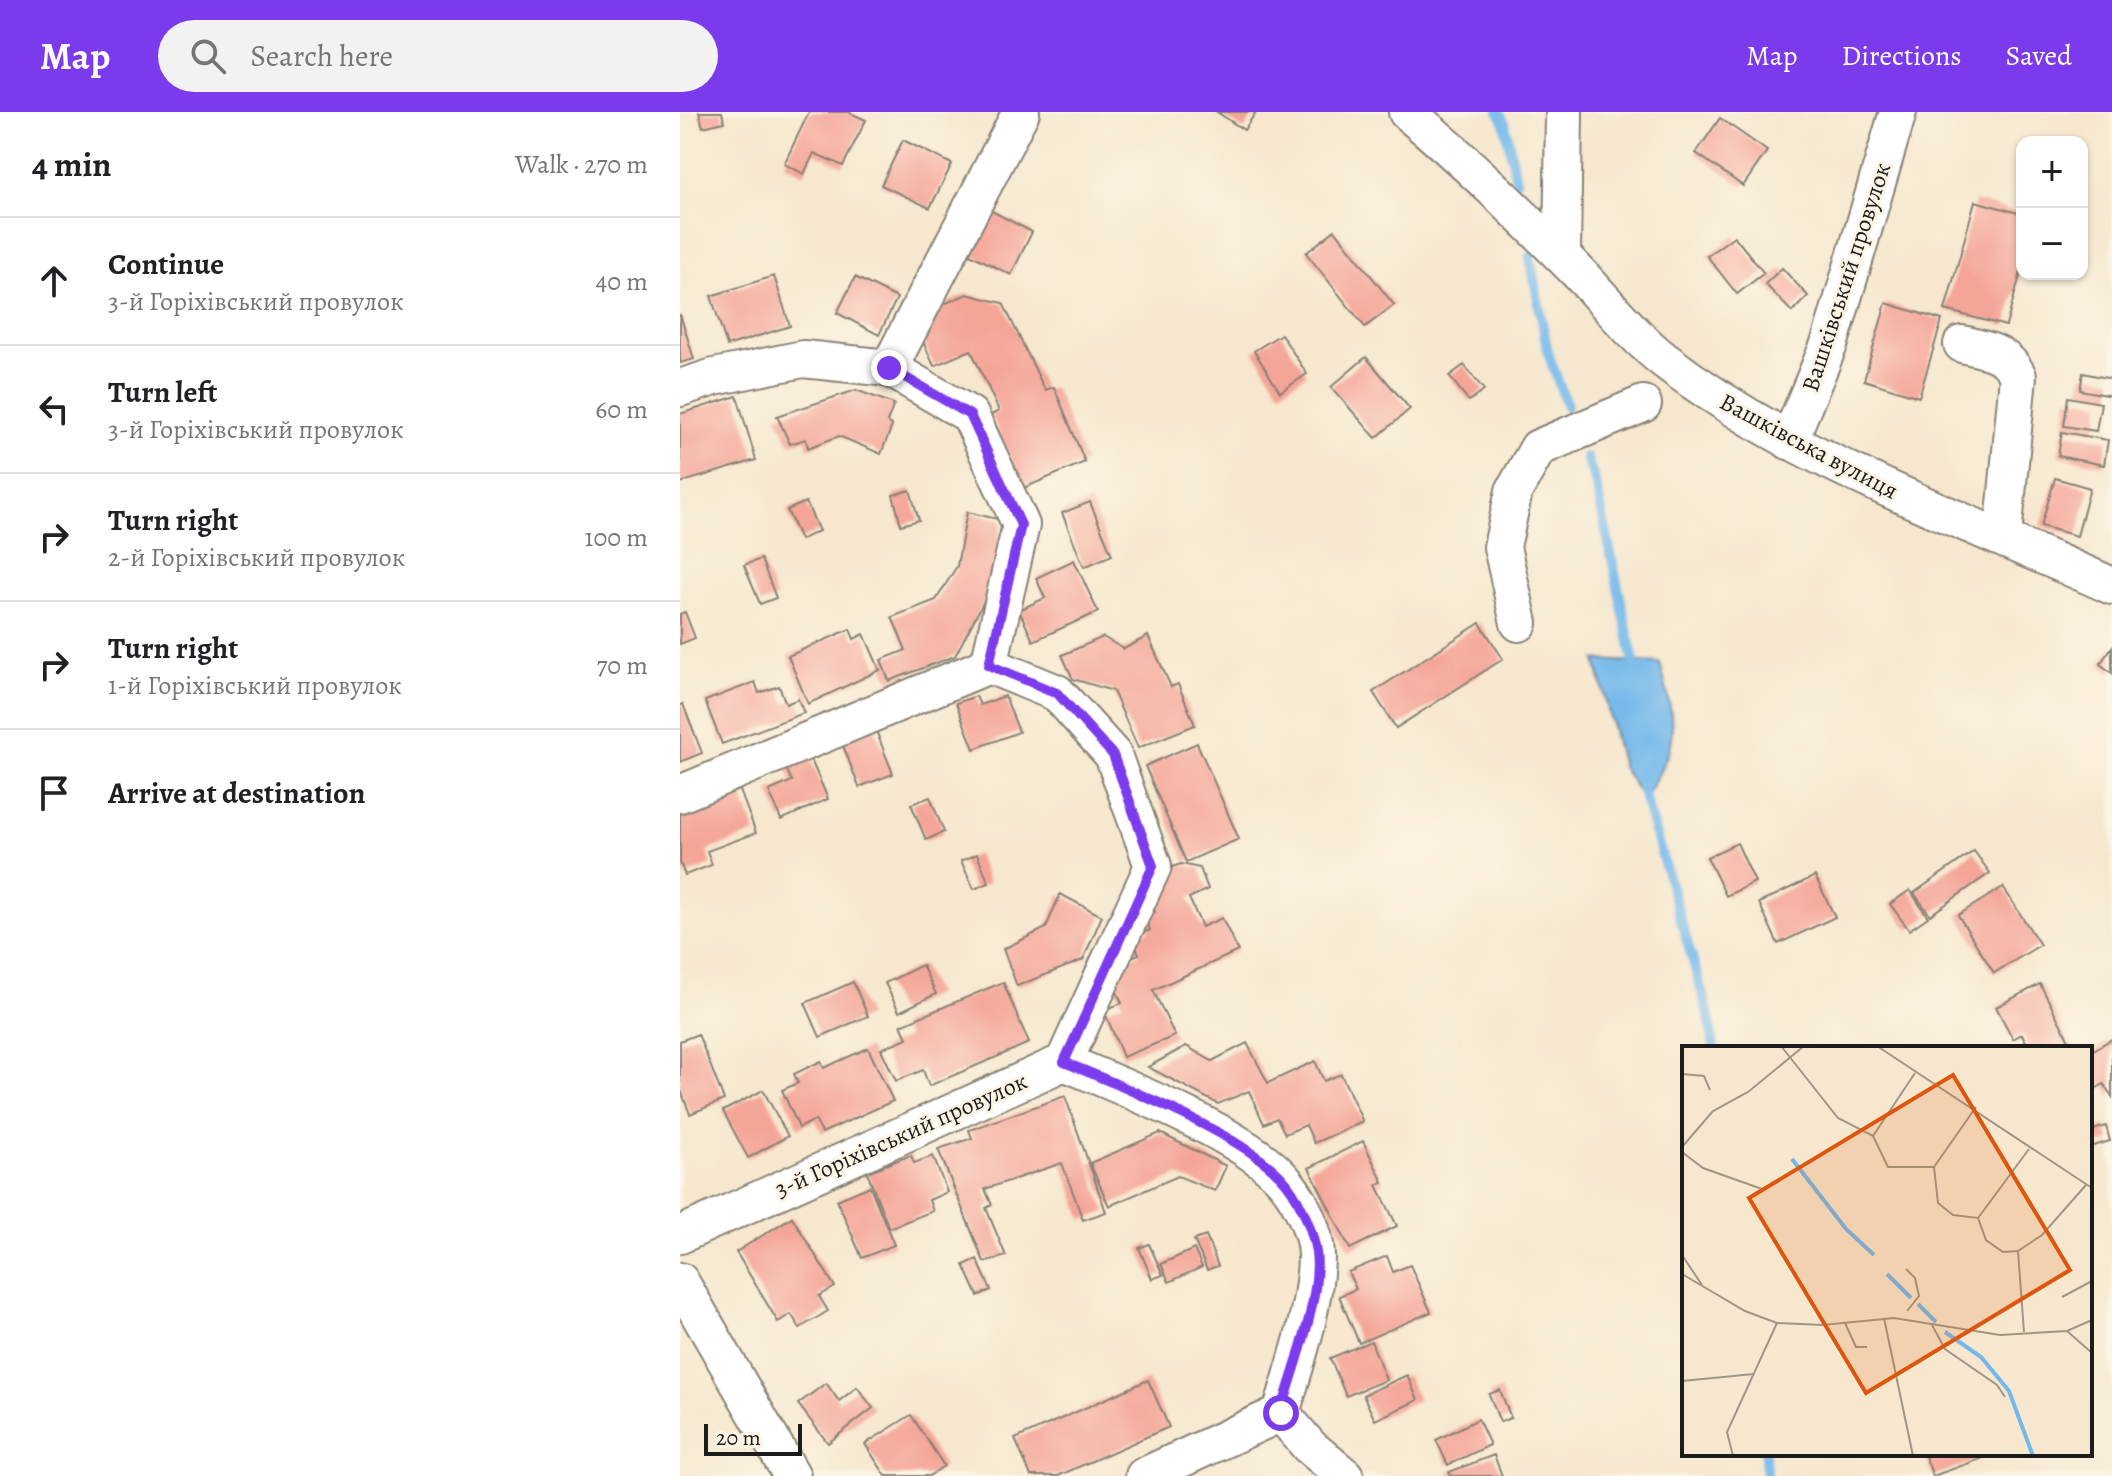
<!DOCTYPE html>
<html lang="en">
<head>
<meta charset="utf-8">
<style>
  :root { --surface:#fff; --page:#f2f2f2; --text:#202124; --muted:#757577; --line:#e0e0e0; --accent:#7c3aed }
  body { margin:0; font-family:Alegreya,serif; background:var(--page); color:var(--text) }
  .controls { position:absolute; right:24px; top:24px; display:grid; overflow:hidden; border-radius:16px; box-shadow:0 2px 6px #0004 }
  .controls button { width:72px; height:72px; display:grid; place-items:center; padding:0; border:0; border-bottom:2px solid var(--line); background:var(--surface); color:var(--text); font:40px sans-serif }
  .scale { position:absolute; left:24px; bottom:20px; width:98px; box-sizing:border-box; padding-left:8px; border:4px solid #1c1c1c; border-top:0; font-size:22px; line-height:28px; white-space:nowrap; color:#1c1c1c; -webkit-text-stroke:6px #fcf5e5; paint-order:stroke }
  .stop { position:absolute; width:24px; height:24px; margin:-18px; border:6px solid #7c3aed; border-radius:50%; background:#fff }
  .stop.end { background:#7c3aed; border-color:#fff; box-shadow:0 2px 8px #0008 }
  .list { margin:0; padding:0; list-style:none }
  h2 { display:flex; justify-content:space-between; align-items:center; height:104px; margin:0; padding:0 32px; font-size:34px }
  h2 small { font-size:26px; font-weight:400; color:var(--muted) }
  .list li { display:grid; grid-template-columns:52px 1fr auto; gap:24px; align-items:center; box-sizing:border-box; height:128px; padding:0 32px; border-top:2px solid var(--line) }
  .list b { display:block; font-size:30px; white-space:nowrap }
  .list p { margin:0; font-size:26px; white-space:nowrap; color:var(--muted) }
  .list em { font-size:26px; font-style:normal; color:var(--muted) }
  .icon { flex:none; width:44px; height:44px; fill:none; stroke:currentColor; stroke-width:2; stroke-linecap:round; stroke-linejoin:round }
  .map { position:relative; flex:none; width:1432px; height:1364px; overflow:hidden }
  header { display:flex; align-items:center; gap:48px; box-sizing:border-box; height:112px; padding:0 40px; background:var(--accent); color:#fff }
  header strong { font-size:38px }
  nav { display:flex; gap:44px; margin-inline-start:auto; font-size:28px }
  .search { width:560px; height:72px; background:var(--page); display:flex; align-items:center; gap:20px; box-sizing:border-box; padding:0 28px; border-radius:44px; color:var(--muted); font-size:30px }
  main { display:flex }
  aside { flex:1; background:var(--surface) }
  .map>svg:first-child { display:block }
  .water { fill:#74b9eb; stroke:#486a84; stroke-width:2 }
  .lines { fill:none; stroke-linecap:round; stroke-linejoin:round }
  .stream { stroke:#74b9eb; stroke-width:10 }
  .building { fill:#f4a598 }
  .minor-casing { stroke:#898275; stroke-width:40 }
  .minor { stroke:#fff; stroke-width:36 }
  .route { stroke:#7c3aed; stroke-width:10 }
  .labels { text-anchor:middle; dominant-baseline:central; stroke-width:6; stroke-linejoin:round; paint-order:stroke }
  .street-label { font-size:24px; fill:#1c1c1c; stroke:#fcf5e5 }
  .inset-river { fill:none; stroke:#74b9eb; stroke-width:4 }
  .inset-road { fill:none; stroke:#9f9687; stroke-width:2 }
  .view { fill:#de560d; fill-opacity:0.15; stroke:#de560d; stroke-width:4 }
  .inset-edge { fill:none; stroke:#1c1c1c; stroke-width:4 }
</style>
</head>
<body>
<header>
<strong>Map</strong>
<div class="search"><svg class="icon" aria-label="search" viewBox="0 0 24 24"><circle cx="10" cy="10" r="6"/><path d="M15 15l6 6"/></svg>Search here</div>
<nav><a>Map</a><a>Directions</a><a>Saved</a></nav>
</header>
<main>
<aside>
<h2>4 min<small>Walk · 270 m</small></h2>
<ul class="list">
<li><svg class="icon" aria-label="ahead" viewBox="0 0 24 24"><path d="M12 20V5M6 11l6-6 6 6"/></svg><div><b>Continue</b><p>3-й Горіхівський провулок</p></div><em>40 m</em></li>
<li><svg class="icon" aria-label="left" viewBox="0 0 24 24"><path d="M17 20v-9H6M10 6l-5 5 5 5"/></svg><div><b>Turn left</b><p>3-й Горіхівський провулок</p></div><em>60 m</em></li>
<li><svg class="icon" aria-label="right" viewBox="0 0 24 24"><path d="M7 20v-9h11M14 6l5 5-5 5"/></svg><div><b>Turn right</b><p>2-й Горіхівський провулок</p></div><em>100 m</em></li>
<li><svg class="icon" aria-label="right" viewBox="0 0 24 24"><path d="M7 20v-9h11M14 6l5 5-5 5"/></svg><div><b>Turn right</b><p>1-й Горіхівський провулок</p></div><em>70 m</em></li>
<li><svg class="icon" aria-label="arrive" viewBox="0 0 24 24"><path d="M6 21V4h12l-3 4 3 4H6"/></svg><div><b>Arrive at destination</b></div></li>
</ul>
</aside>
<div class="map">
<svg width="1432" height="1364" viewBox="0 0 1432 1364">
  <rect width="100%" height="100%" fill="#fcf5e5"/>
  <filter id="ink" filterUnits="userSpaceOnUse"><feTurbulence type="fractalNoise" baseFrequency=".0125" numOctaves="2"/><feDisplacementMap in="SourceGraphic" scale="16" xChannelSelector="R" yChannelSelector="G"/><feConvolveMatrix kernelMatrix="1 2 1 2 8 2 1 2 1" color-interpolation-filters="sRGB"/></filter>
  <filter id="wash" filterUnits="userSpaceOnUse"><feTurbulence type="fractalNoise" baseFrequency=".006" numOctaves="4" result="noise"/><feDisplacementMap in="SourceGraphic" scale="32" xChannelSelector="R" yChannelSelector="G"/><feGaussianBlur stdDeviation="1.8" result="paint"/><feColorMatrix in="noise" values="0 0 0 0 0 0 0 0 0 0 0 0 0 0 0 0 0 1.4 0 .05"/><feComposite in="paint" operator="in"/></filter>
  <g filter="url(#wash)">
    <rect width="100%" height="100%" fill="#f6e7ce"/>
    <path class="water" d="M916,548L980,551C996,613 1000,633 963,687L942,655Z"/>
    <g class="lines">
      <g class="stream">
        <path d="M819,0L825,11L836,68"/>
        <path d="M850,145L868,241L887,294"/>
        <path d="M906,345L916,372L957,564"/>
        <path d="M962,676L1029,904L1034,936"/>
        <path d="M1085,1342L1086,1364"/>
      </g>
    </g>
    <g id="blocks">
      <g class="building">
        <path d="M19,0H42L44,10L23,15Z"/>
        <path d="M129,0H168L186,8L163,54L134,41L124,62L104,52Z"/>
        <path d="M537,0H576L564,18Z"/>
        <path d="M1040,6L1087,39L1063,74L1016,41Z"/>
        <path d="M223,28L272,52L250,96L201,73Z"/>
        <path d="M1295,89L1342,102V156L1326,214L1265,198Z"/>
        <path d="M304,95L352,120L331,163L282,138Z"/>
        <path d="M655,118L714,193L685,215L626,141Z"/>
        <path d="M1054,124L1084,161L1057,182L1027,144Z"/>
        <path d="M1102,156L1128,184L1112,200L1085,172Z"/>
        <path d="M94,164L110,214L47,234L31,184Z"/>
        <path d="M175,165L217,186L199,223L157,201Z"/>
        <path d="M287,182L323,191L365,278L374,275L405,350L344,376L311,303L319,299L291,238L254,254L241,225L259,194Z"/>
        <path d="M1206,191L1262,208L1239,285L1184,268Z"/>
        <path d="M0,202L14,247L0,251Z"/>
        <path d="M601,222L627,262L600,280L574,239Z"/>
        <path d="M686,245L730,297L696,326L651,275Z"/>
        <path d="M784,253L804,278L789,289L769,264Z"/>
        <path d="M1403,261L1432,267V284L1400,278Z"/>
        <path d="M176,278L214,292L207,310L212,314L201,342L159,324L128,336L126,327L110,332L97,304Z"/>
        <path d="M57,284L76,348L0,371V302Z"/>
        <path d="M1388,285L1421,291L1416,319L1384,314Z"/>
        <path d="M1382,320L1428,328L1424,353L1378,344Z"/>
        <path d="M1375,366L1410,376L1397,424L1361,414Z"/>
        <path d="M230,378L239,408L221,413L213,383Z"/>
        <path d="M126,390L139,419L120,428L107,398Z"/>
        <path d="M410,390L432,443L404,455L382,401Z"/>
        <path d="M287,400L322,408L313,472L275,544L209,569L201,548L226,538L212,505L256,488L277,454Z"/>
        <path d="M81,447L96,486L80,492L64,453Z"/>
        <path d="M394,448L418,500L353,529L339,498L365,486L356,466Z"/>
        <path d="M5,500L15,526L0,532V502Z"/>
        <path d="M800,511L823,547L716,616L693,580Z"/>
        <path d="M170,517L174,527L184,522L200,558L128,592L108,544Z"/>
        <path d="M468,524L491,575L498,572L515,613L458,636L433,579L393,567L382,543L423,525L444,537Z"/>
        <path d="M1432,535V561L1420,552Z"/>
        <path d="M75,570L79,581L99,574L106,592L118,587L124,601L42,632L25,589Z"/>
        <path d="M296,584L300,593L325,584L339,620L294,637L276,591Z"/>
        <path d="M3,592L22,641L0,650V593Z"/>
        <path d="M195,616L213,662L179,675L161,628Z"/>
        <path d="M517,631L559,727L506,750L465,654Z"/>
        <path d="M128,641L148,687L101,708L89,679L112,669L104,652Z"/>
        <path d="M59,676L76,721L27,739L32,753L5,763L0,751V698Z"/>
        <path d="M250,685L264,720L246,728L231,692Z"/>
        <path d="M1057,731L1075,770L1046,784L1027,745Z"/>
        <path d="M1294,739L1310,761L1250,803L1234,781Z"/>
        <path d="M297,742L309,771L294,777L281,749Z"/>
        <path d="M501,752L520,756L528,777L509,786L522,815L542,806L558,839L473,878L495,924L443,945L424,898L442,891L432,870L444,848L459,842L452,826L470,818L464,804L475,800L468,783L474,761Z"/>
        <path d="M1135,764L1155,805L1098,832L1079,791Z"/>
        <path d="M1323,775L1360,833L1314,861L1278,803Z"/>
        <path d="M1230,778L1248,805L1229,818L1210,792Z"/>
        <path d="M380,782L422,804L403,848L337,874L323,837L366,816Z"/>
        <path d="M242,853L256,882L219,900L205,871Z"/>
        <path d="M173,870L188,904L140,925L125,891Z"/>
        <path d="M323,870L349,931L249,974L243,958L216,969L201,937L227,926L221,913Z"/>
        <path d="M1360,872L1393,936H1349L1342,922L1333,927L1316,895Z"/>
        <path d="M18,922L44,988L10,1002L0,976V929Z"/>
        <path d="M1432,927V985L1424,972L1410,980V955L1413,953L1410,940Z"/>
        <path d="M567,931L588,971L635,949L644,969L661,962L683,1010L634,1031L626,1013L605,1022L597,1006L584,1012L569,979L538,992L468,955L506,934L532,949Z"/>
        <path d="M188,936L213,989L142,1021L135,1008L119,1016L102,978L118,971L114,962L141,949L144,956Z"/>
        <path d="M83,978L108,1024L68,1046L43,999Z"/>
        <path d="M385,984L426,1100L403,1108L382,1051L305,1077L312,1093L306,1096L326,1144L304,1150L258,1037L292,1026L289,1018Z"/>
        <path d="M1426,1014L1430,1029L1410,1035V1019Z"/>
        <path d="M480,1021L546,1054L535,1079L498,1064L429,1094L410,1051Z"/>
        <path d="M683,1029L703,1070L697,1073L717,1114L670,1137L629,1056Z"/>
        <path d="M231,1043L234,1051L253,1044L267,1080L249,1088L253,1099L209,1116L187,1060Z"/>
        <path d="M190,1074L214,1133L182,1146L157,1088Z"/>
        <path d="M112,1105L155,1175L139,1184L148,1199L120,1216L111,1202L98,1210L56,1140Z"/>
        <path d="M526,1124L538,1154L527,1158L514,1128Z"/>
        <path d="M469,1132L483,1163L472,1167L459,1136Z"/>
        <path d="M514,1137L522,1155L489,1170L481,1152Z"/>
        <path d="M707,1144L713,1160L730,1153L751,1200L679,1231L659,1184L676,1177L668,1160Z"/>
        <path d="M297,1147L311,1178L298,1184L284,1153Z"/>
        <path d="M691,1229L706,1268L666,1284L650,1246Z"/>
        <path d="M727,1263L738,1288L695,1308L683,1283Z"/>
        <path d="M468,1268L489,1315L378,1364H351L335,1327Z"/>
        <path d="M146,1271L159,1289L177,1275L193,1296L148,1331L118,1292Z"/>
        <path d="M820,1278L831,1306L820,1310L809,1282Z"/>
        <path d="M231,1303L264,1354L249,1364H206L185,1332Z"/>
        <path d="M798,1307L810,1333L768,1353L756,1328Z"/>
        <path d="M1244,1342H1299L1301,1347L1253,1364Z"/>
        <path d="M814,1343L822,1364H770L769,1360Z"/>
      </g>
    </g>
  </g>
  <g filter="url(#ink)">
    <use href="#blocks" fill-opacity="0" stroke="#898275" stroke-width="2"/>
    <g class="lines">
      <defs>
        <g id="minor">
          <path d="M727,0C786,49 841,103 895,157C924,187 952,223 984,248C1119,351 1279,405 1432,474"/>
          <path d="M882,144L884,0"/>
          <path d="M1282,232C1306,238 1327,240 1338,264L1323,425"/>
          <path d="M209,256L341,0"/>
          <path d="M0,276L34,265L123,247L209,256L290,303L341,413L309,553"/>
          <path d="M1109,329L1150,230L1218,0"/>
          <path d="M839,511L822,435L834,379L858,336L963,292"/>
          <path d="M0,682L309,553L377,581L433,643L473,754L384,950"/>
          <path d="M0,1123L384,950C443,975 558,1020 600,1064C618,1082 637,1120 636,1146C634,1200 616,1250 601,1301"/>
          <path d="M0,1169L112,1364"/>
          <path d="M464,1364L601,1301L629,1334L665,1364"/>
        </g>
      </defs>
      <use href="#minor" class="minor-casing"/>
      <use href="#minor" class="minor"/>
    </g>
  </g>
  <g class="lines" filter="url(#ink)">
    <path class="route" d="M209,256L290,303L341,413L309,553L377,581L433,643L473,754L384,950C443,975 557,1020 600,1064C618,1082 632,1115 636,1140C642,1184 613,1258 601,1301"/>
  </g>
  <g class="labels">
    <g class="street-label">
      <text transform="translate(1166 165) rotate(-72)">Вашківський провулок</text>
      <text transform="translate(1129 334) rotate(28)">Вашківська вулиця</text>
      <text transform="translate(221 1023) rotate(-24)">3-й Горіхівський провулок</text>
    </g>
  </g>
  <g transform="translate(1002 934)">
    <rect width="410" height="410" fill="#f6e7ce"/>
    <path class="inset-river" d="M110,113L164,183L192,209M205,228L229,252M236,258L254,276M263,286L299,311L327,345L351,410"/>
    <path class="inset-road" d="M99,0L156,72L191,90L233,27M195,0L410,142M0,28L22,30L28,44M191,90L206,121H252L294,61M0,101L31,65L66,46L122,0M0,106L21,122L80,143M252,121L256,157L271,169L296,172L347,103M296,172L304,194L321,206L336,205L360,189L404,139M336,205L342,286M0,209L20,239M224,223L233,232L237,250L225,265M0,228L63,265L95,277L141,279L212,272L318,289L385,285L410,274M380,251L410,235M202,272L231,410M163,277L174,301H185M250,279L263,303L315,339L323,351M385,285L410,307M0,335L72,328M51,410L45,386L95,277"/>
    <path class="view" d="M271,29L388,224L184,347L67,152Z"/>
    <rect width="410" height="410" class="inset-edge"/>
  </g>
</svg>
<div class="controls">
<button>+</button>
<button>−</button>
</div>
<div class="scale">20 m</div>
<div class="stop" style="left:601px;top:1301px"></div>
<div class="stop end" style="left:209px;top:256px"></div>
</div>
</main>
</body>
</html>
